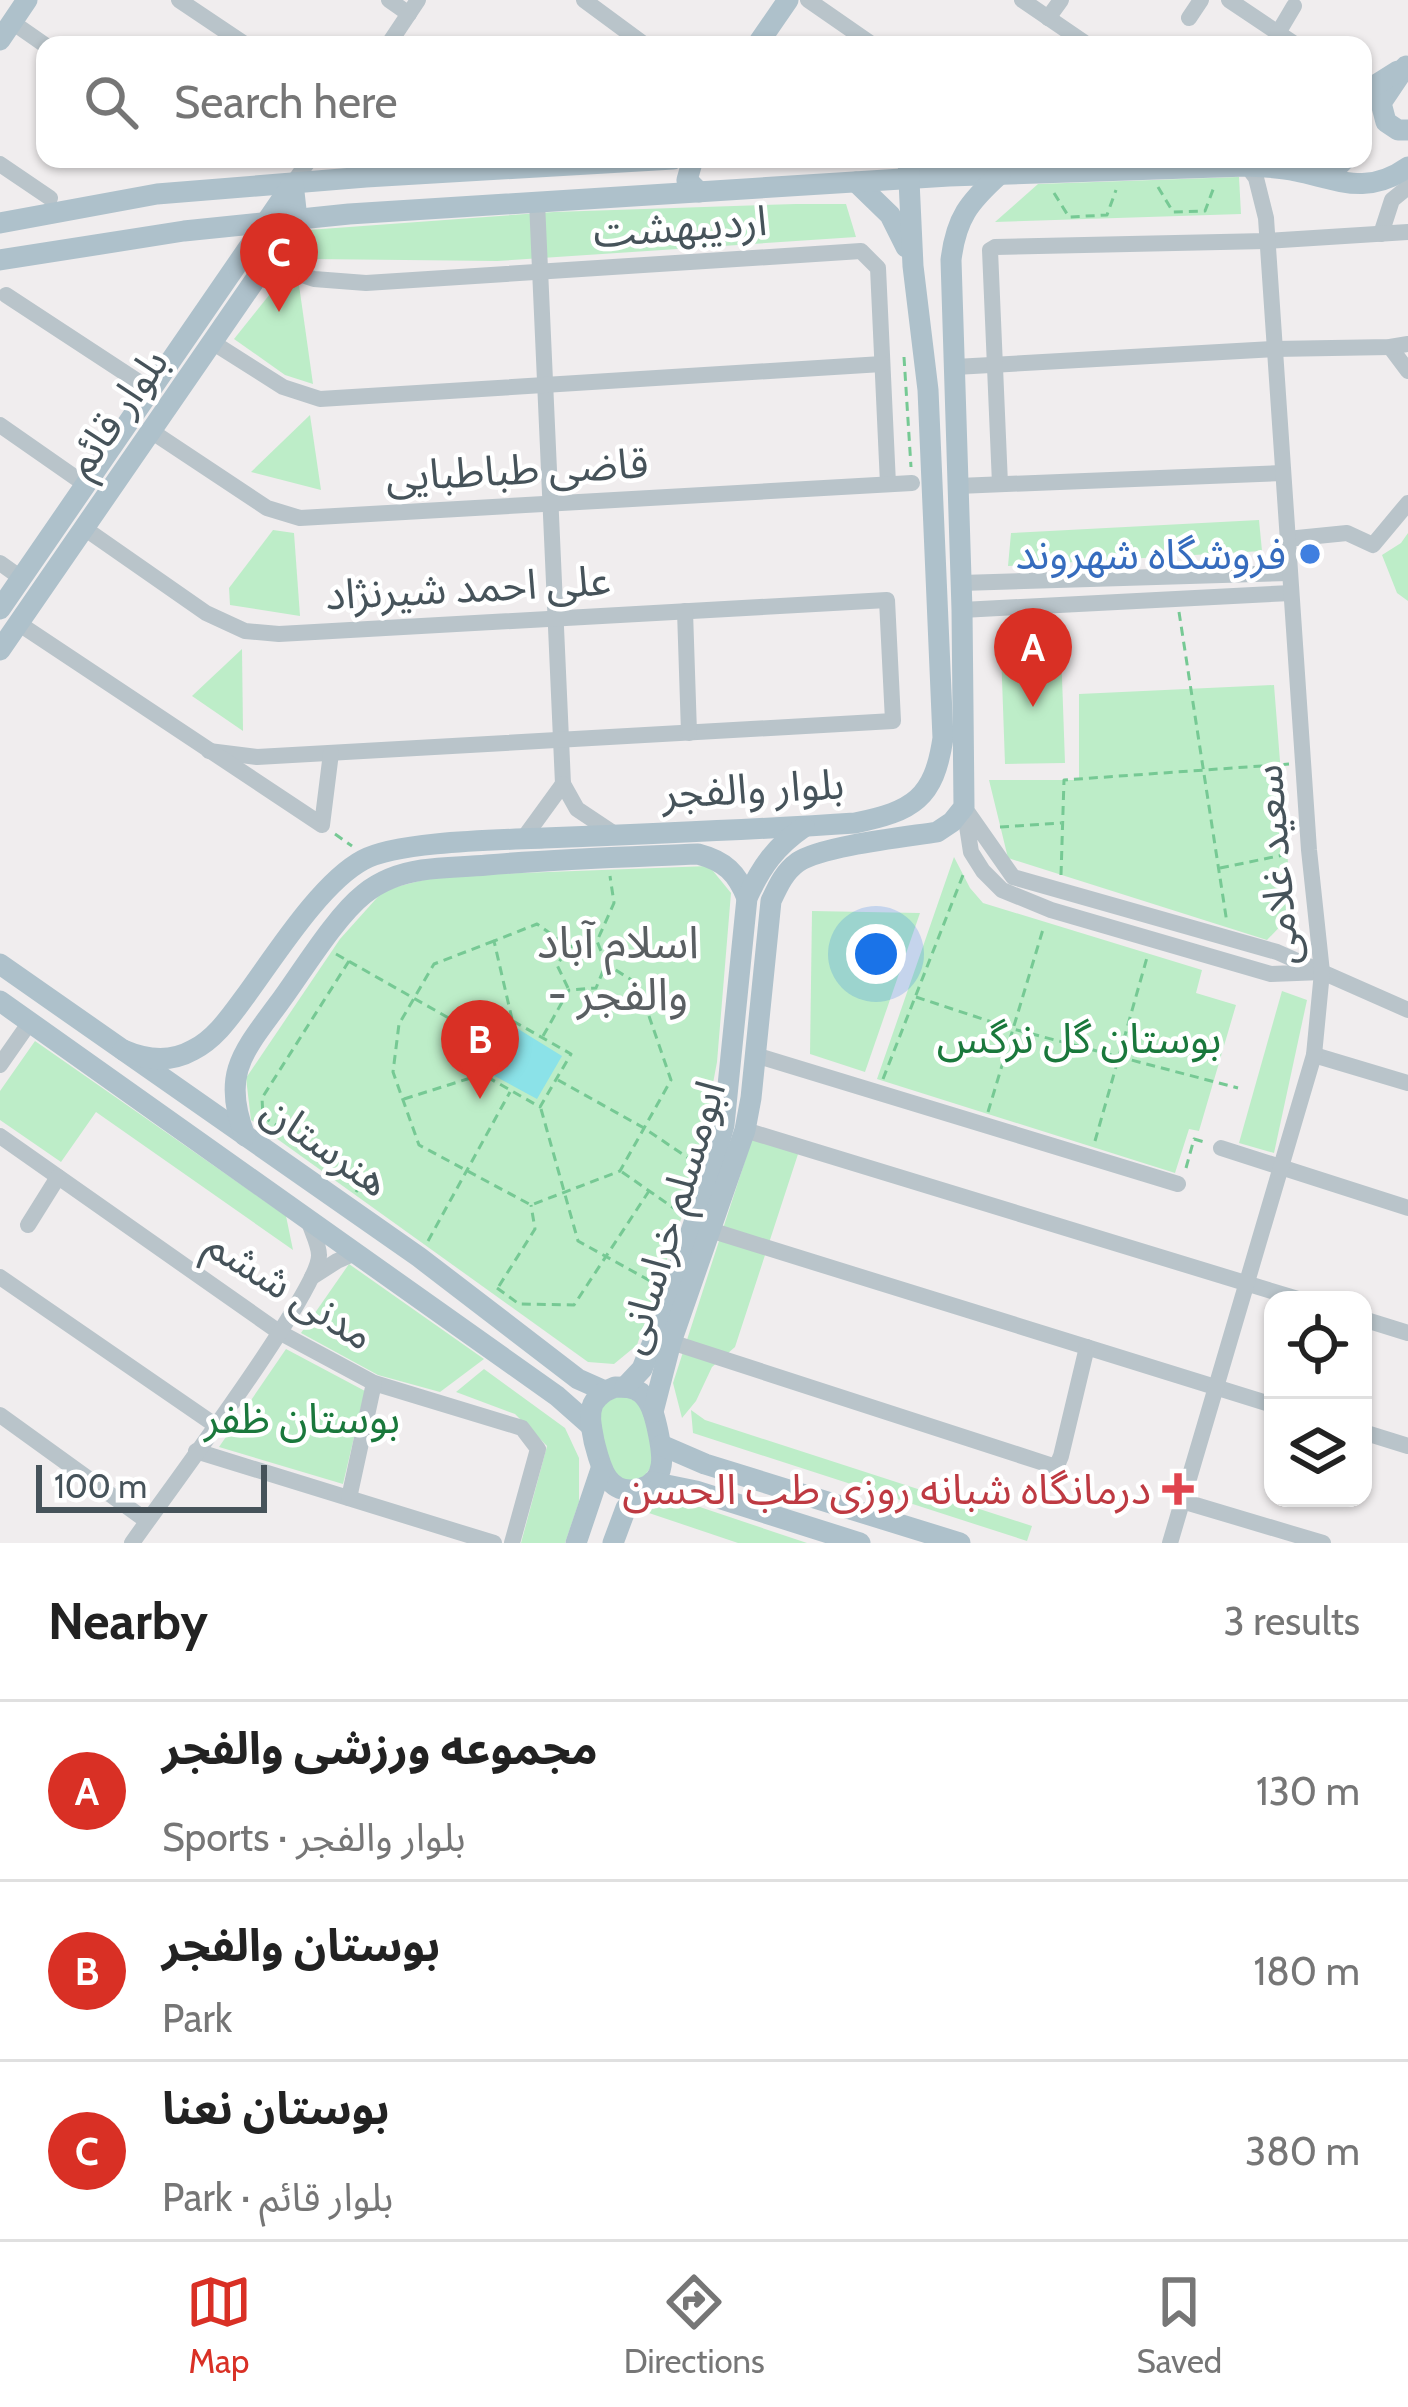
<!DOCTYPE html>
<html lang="en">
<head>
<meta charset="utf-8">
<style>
  :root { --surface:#fff; --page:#f6f6f6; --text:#222; --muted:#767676; --line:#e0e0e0; --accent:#d93025 }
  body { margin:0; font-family:Cabin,"Noto Sans Arabic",sans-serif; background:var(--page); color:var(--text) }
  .controls { position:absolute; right:36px; bottom:36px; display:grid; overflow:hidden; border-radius:24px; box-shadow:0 3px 9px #0004 }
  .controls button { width:108px; height:108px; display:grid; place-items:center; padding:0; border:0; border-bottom:3px solid var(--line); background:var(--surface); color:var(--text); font:60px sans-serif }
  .scale { position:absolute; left:36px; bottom:30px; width:231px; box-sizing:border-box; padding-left:12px; border:6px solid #46535a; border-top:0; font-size:33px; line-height:42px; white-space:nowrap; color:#46535a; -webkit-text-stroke:9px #fff; paint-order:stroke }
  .you { position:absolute; left:876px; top:954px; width:42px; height:42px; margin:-30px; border:9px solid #fff; border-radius:50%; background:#1a73e8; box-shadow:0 0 0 18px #1a73e833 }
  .badge { display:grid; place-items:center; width:78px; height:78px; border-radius:50%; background:var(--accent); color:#fff; font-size:39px; font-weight:700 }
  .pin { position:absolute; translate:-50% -99px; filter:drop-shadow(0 3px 6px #0008) }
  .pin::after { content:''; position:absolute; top:63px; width:42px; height:36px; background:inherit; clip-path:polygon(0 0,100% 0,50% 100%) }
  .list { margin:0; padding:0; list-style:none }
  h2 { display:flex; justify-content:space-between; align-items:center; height:156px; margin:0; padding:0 48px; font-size:51px }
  h2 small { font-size:39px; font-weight:400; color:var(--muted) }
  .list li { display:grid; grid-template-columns:78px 1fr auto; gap:36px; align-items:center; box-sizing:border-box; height:180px; padding:0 48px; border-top:3px solid var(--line) }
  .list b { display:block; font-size:45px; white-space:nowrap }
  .list p { margin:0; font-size:39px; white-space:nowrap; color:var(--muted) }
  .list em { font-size:39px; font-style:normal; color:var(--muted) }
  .icon { flex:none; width:66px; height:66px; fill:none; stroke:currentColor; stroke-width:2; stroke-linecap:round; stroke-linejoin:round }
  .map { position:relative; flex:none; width:1408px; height:1543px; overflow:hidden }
  .search { position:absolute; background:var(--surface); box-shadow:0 3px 9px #0004; left:36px; right:36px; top:36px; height:132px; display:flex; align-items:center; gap:30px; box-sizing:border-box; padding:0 42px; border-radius:24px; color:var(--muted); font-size:45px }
  .sheet { height:696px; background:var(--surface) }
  nav { display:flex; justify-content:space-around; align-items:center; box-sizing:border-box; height:168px; border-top:3px solid var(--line); background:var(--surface); font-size:33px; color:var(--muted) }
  nav a { display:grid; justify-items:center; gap:6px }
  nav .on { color:var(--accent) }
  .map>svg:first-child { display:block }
  .green { fill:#bdedc8 }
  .water { fill:#8be2e8 }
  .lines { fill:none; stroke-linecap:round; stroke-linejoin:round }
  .path { stroke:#76c994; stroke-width:3; stroke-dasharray:9 6; stroke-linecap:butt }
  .minor { stroke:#b9c4ca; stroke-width:16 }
  .major { stroke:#aec1cb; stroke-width:21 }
  .shop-dot { fill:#3f7fe0; stroke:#fff; stroke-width:4.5 }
  .health-dot { fill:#e0444e; stroke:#fff; stroke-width:4.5 }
  .labels { text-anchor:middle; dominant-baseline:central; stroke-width:9; stroke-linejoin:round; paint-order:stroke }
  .street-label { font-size:42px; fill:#46535a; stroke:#fff }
  .shop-label { font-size:42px; fill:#366cbe; stroke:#fff; text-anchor:end }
  .park-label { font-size:42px; fill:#1a783c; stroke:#fff }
  .health-label { font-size:42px; fill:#be3a42; stroke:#fff; text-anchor:end }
  .neighbourhood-label { font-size:45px; fill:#5a5f62; stroke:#fff }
</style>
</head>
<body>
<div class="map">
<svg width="1408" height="1543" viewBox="0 0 1408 1543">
  <rect width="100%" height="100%" fill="#f0edee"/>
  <g class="green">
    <path d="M1239,177L1241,214L995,222L1038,184Z"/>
    <path d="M796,204H846L856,237L497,261L311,259L308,230L554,212Z"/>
    <path d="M282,279L299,285L313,384L285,375L234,339Z"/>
    <path d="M310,415L321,490L251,472Z"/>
    <path d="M1259,520L1262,551L1008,566L1011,533Z"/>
    <path d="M273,530L294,533L300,616L230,605L229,588Z"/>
    <path d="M1408,533V601L1397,593L1382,555L1401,543Z"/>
    <path d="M242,649L243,731L192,696Z"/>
    <path d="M1061,649L1065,763L1005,764L1001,651Z"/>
    <path d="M1274,685L1292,914L1267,940L1008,858L989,780H1079V694Z"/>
    <path d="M954,857L970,888L983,903L1202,970L1196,993L1236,1005L1199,1131L1189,1129L1175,1173L877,1079Z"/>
    <path d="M709,866L731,893L717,1062L695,1179L637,1345L614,1364L588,1362L251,1120L246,1078L340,939L384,890L439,876Z"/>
    <path d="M812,911L920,913L865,1072L810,1054Z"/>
    <path d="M1282,991L1307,1000L1274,1153L1239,1143Z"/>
    <path d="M35,1041L286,1216L293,1250L96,1112L61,1162L0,1120V1091Z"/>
    <path d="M754,1133L800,1148L735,1347L712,1367L696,1401L682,1418L673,1383Z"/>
    <path d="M349,1264L484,1359L440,1392L378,1375L301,1333Z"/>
    <path d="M286,1349L365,1391L343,1484L219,1447Z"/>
    <path d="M484,1369L565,1428L579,1458V1502L565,1543H521L547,1446L515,1414L456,1392Z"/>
    <path d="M618,1395C653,1399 650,1437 652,1466L641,1480H625L611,1474L598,1424L602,1406Z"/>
    <path d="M691,1410L705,1420L1032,1526L1027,1541L693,1433Z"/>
    <path d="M650,1501H682L807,1543H738L646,1512Z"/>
  </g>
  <path class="water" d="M515,1027L562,1056L537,1099L491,1074Z"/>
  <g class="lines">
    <g class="path">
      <path d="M1158,187L1173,212L1205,211L1214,187"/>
      <path d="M1054,193L1069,217L1107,215L1116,190"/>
      <path d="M904,357L911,467"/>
      <path d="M1179,612L1227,923"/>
      <path d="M1000,827L1061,823"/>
      <path d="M335,834L352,846"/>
      <path d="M1220,868L1293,853"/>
      <path d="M1061,875L1064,780L1289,764"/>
      <path d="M494,941L434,964L399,1024L393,1072L419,1145L531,1205L620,1171L671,1080L638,984L606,964"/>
      <path d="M336,954L498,1046"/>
      <path d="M349,961L262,1098L263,1117L365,1177L356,1192"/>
      <path d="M568,988L557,965L569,947L595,941"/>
      <path d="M916,997L1013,1029L1238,1088"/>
      <path d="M512,1019L494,941L537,924L569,947"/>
      <path d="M513,1021L571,1054L540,1107L482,1074Z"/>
      <path d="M543,1036L569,990L596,988L606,964L597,941L614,903L610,876"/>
      <path d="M883,1079L965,870"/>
      <path d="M558,1080L644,1128L694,1162"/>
      <path d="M404,1099L480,1075"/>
      <path d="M541,1109L578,1241L654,1283"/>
      <path d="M988,1112L1044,926"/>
      <path d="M1095,1141L1148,954"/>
      <path d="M1186,1168L1194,1139L1208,1143"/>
      <path d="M622,1172L678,1211"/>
      <path d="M428,1241L510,1092"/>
      <path d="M499,1286L535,1229L531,1205"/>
      <path d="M497,1288L519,1304L574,1305L649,1191"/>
    </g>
    <g class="minor">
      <path d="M179,0L246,45"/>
      <path d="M389,0L409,14"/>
      <path d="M584,0L645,45"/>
      <path d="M808,0L873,45"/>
      <path d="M1022,0L1088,45"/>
      <path d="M1229,0L1296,45"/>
      <path d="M1048,18L1061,0"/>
      <path d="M1189,18L1201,0"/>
      <path d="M12,22L45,45"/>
      <path d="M1278,33L1294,6"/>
      <path d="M388,45L418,0"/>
      <path d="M0,164L50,198"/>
      <path d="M293,183L310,159"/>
      <path d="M537,202L563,784"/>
      <path d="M1381,234L1392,200L1408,187"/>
      <path d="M266,263L314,279L366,283L861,251L878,268L888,484"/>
      <path d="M6,295L151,390"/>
      <path d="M212,342L283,387L320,399L882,364"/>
      <path d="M1390,347L1408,371"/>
      <path d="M955,367L1274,349L1390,347L1408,344"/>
      <path d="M0,425L86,485"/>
      <path d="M151,431L267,508L300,518L912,483"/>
      <path d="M1000,484L990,250L995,247L1266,241L1408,232"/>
      <path d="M958,486L1282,473"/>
      <path d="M84,528L206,613L245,631L279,634L887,600L893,721L257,757L209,751"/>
      <path d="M1287,539L1347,533L1373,545L1408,503"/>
      <path d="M0,563L21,578"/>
      <path d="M961,583L1289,573"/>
      <path d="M962,610L1291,593"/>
      <path d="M685,611L689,733"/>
      <path d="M18,623L322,825L331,753"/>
      <path d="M964,807L1013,877L1277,952L1322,972L1271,974L1051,910L1002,890L983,871L971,852Z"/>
      <path d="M523,839L563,784L577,809L616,835"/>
      <path d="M1322,972L1408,1010"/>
      <path d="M755,1055L1178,1184"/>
      <path d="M1314,1055L1408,1083"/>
      <path d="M0,1065L30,1022"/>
      <path d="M745,1130L1301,1300"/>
      <path d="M0,1136L279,1332L374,1383L522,1428L538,1449L512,1543"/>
      <path d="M1221,1148L1408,1208"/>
      <path d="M28,1225L58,1177"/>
      <path d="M710,1230L1273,1405"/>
      <path d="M0,1277L215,1425"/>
      <path d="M312,1277L337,1261L355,1253"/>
      <path d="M1363,1319L1408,1333"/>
      <path d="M671,1342L1053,1466L1058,1463L1061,1456L1087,1347"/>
      <path d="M0,1415L147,1521"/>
      <path d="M1363,1432L1408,1446"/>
      <path d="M196,1451L494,1543"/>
      <path d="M349,1498L374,1383"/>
      <path d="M1182,1501L1323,1543"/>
      <path d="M132,1543C161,1501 320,1290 319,1255C319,1244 311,1230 308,1219"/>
      <path d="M1170,1543L1314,1055L1322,972L1309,850L1266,218L1256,178L1247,166"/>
    </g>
    <g class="major">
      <path d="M0,40L27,0"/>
      <path d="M757,45L788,0"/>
      <path d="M1406,66L1381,103L1386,122L1398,130H1408"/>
      <path d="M1363,93L1398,71"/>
      <path d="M693,159L687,180L699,192"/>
      <path d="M1306,169L1340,164L1345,159"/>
      <path d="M856,182L890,215L906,247"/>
      <path d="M0,223L157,194L366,177L673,159"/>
      <path d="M0,260L184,231L349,214L949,176L1247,166C1263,167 1280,167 1296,171C1339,180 1367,196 1408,167"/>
      <path d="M0,609L293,183L297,219L0,650"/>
      <path d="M0,964L419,1257L578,1379L605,1391"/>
      <path d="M0,1001L557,1396L591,1426"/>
      <path d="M123,1050C146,1060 170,1063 193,1050C215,1039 230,1017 244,998C273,959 320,883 363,860C398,841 501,840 544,838C648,834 752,830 855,823C913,811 934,799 943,738L928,390L913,266L908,159"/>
      <path d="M245,1136C221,1074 243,1052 279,1003C302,972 335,917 364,894C380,881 402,873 422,870C443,867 465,867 487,865C557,859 628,857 698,854C725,861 737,873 747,898"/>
      <path d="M615,1387C625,1387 633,1387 641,1393C651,1402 654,1414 657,1427C662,1450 670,1482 638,1489C606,1496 600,1464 594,1441C592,1429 588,1416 593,1404C598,1395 605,1391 615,1387Z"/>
      <path d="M625,1387L642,1369L655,1337L711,1173L724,1125L747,898C761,867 776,846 804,827"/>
      <path d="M653,1412L671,1342L745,1130L751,1098L771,901C778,886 784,872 798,862C822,846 905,837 937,832L952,822L964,807L962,610L951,260C956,218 969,202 1000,174"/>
      <path d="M661,1445L705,1464L960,1543"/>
      <path d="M652,1482L696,1491L860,1543"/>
      <path d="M576,1543L601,1469"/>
      <path d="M613,1543L626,1508L643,1488"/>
    </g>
  </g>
  <circle class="shop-dot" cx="1310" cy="554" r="12"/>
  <path class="health-dot" d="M1172 1471h12v12h12v12h-12v12h-12v-12h-12v-12h12z"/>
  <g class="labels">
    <g class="street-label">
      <text transform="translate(680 226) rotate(-4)">اردیبهشت</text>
      <text transform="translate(116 412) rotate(-55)">بلوار قائم</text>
      <text transform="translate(517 469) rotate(-3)">قاضی طباطبایی</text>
      <text transform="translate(468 587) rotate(-3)">علی احمد شیرنژاد</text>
      <text transform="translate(753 788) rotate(-3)">بلوار والفجر</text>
      <text transform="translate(1275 865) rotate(-95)">سعید غلامی</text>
      <text transform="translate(326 1145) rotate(35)">هنرستان</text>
      <text transform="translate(670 1217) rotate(-73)">ابومسلم خراسانی</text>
      <text transform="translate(290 1289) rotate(32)">مدنی ششم</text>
    </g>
    <g class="shop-label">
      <text x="1286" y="554">فروشگاه شهروند</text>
    </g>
    <g class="park-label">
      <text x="1079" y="1038">بوستان گل نرگس</text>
      <text x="302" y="1418">بوستان ظفر</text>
    </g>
    <g class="health-label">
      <text x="1151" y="1489">درمانگاه شبانه روزی طب الحسن</text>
    </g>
    <g class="neighbourhood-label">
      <text x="618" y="942">اسلام آباد<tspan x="618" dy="52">- والفجر</tspan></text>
    </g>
  </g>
</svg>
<div class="controls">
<button><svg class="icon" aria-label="locate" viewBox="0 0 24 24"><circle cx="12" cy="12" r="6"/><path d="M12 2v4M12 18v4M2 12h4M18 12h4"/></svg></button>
<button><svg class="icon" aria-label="layers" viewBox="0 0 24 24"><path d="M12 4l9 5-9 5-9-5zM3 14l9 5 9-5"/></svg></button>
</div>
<div class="scale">100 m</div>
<div class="you"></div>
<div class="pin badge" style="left:1033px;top:707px">A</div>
<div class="pin badge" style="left:480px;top:1099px">B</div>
<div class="pin badge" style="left:279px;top:312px">C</div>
<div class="search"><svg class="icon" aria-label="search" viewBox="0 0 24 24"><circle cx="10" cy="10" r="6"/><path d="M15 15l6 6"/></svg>Search here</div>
</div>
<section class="sheet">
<h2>Nearby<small>3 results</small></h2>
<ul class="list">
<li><span class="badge">A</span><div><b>مجموعه ورزشی والفجر</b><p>Sports · بلوار والفجر</p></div><em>130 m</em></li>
<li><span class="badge">B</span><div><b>بوستان والفجر</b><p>Park</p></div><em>180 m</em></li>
<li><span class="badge">C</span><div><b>بوستان نعنا</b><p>Park · بلوار قائم</p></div><em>380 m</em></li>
</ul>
</section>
<nav>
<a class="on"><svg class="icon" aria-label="map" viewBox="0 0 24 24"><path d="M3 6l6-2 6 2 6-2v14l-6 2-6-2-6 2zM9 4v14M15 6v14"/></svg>Map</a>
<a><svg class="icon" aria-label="directions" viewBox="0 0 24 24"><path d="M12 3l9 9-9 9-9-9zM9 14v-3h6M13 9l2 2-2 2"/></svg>Directions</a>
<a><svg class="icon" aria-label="saved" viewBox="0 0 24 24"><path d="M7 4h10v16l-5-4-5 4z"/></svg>Saved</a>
</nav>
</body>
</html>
